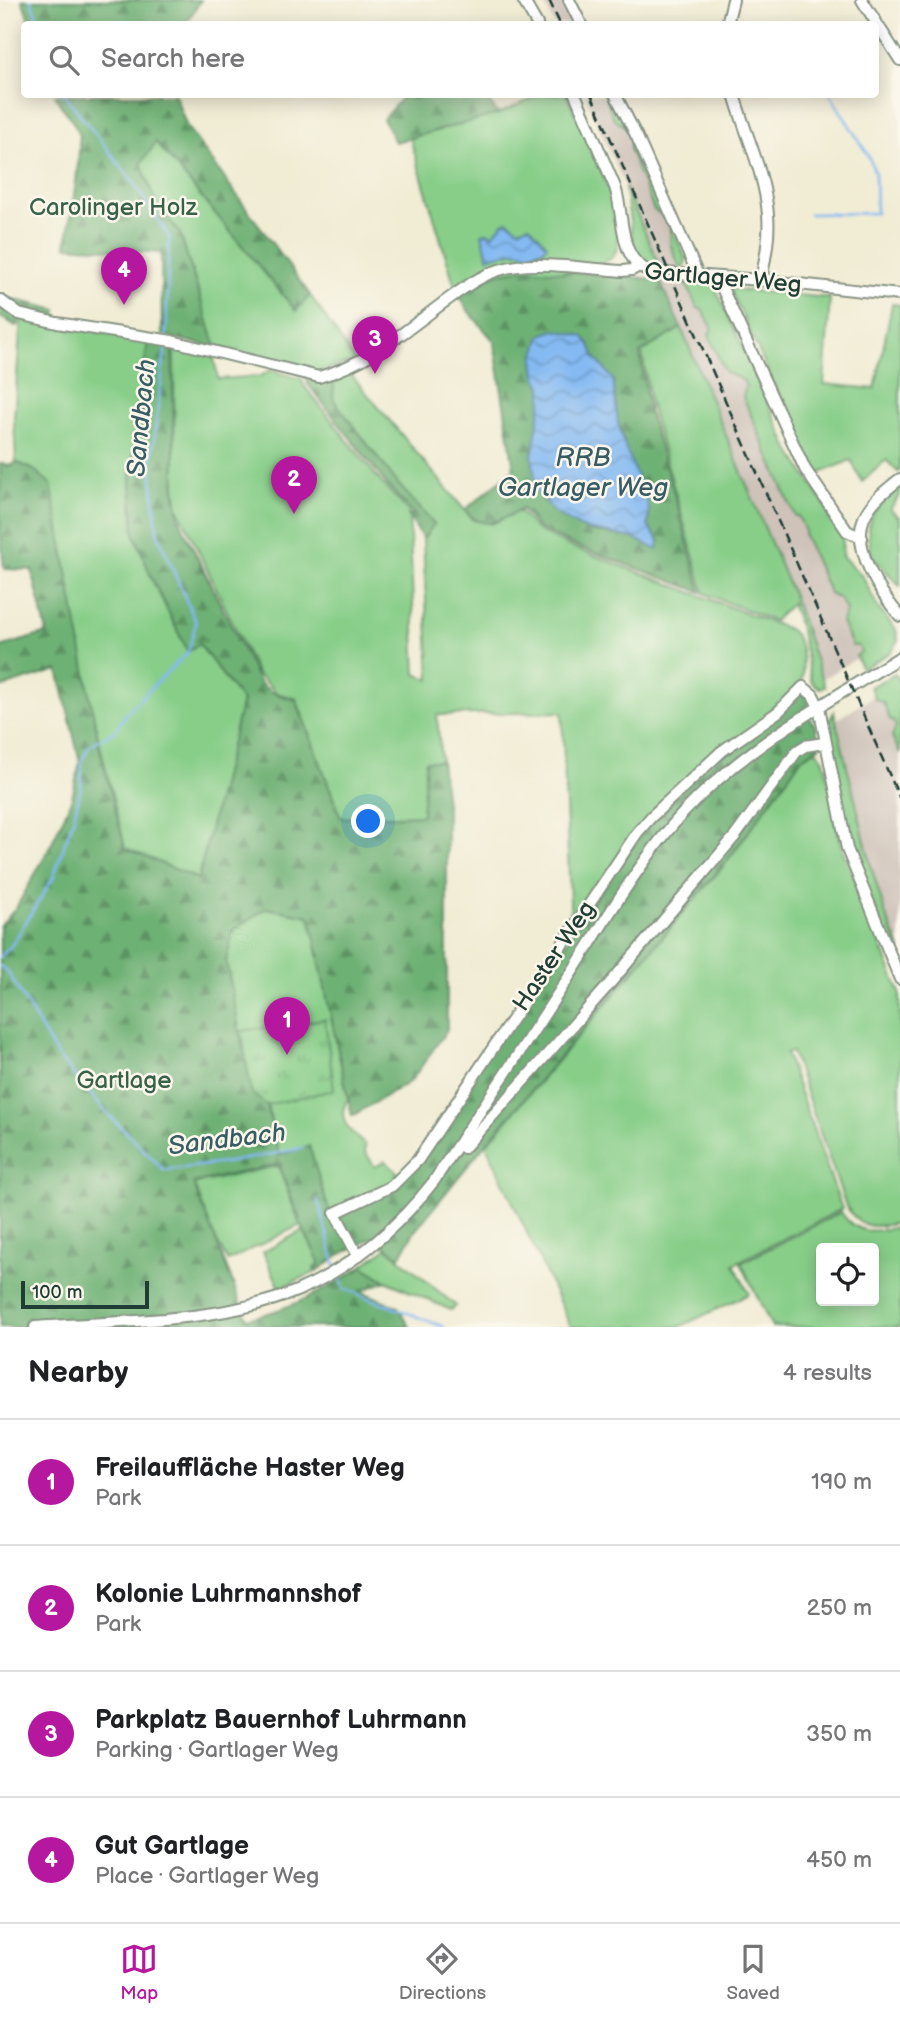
<!DOCTYPE html>
<html lang="en">
<head>
<meta charset="utf-8">
<style>
  :root { --surface:#fff; --page:#f2f2f2; --text:#202124; --muted:#757577; --line:#e0e0e0; --accent:#b5179e }
  body { margin:0; font-family:"Balsamiq Sans",sans-serif; background:var(--page); color:var(--text) }
  .controls { position:absolute; right:21px; bottom:21px; display:grid; overflow:hidden; border-radius:7px; box-shadow:0 4px 18px #0003 }
  .controls button { width:63px; height:63px; display:grid; place-items:center; padding:0; border:0; border-bottom:2px solid var(--line); background:var(--surface); color:var(--text); font:35px sans-serif }
  .scale { position:absolute; left:21px; bottom:18px; width:128px; box-sizing:border-box; padding-left:7px; border:4px solid #1f3d34; border-top:0; font-size:19px; line-height:24px; white-space:nowrap; color:#1f3d34; -webkit-text-stroke:5px #fbf7ec; paint-order:stroke }
  .you { position:absolute; left:369px; top:822px; width:24px; height:24px; margin:-18px; border:5px solid #fff; border-radius:50%; background:#1a73e8; box-shadow:0 0 0 10px #1a73e833 }
  .badge { display:grid; place-items:center; width:46px; height:46px; border-radius:50%; background:var(--accent); color:#fff; font-size:23px; font-weight:700 }
  .pin { position:absolute; translate:-50% -58px; filter:drop-shadow(0 2px 4px #0008) }
  .pin::after { content:''; position:absolute; top:37px; width:24px; height:21px; background:inherit; clip-path:polygon(0 0,100% 0,50% 100%) }
  .list { margin:0; padding:0; list-style:none }
  h2 { display:flex; justify-content:space-between; align-items:center; height:91px; margin:0; padding:0 28px; font-size:30px }
  h2 small { font-size:23px; font-weight:400; color:var(--muted) }
  .list li { display:grid; grid-template-columns:46px 1fr auto; gap:21px; align-items:center; box-sizing:border-box; height:126px; padding:0 28px; border-top:2px solid var(--line) }
  .list b { display:block; font-size:26px; white-space:nowrap }
  .list p { margin:0; font-size:23px; white-space:nowrap; color:var(--muted) }
  .list em { font-size:23px; font-style:normal; color:var(--muted) }
  .icon { flex:none; width:38px; height:38px; fill:none; stroke:currentColor; stroke-width:2; stroke-linecap:round; stroke-linejoin:round }
  .map { position:relative; flex:none; width:900px; height:1327px; overflow:hidden }
  .search { position:absolute; background:var(--surface); box-shadow:0 4px 18px #0003; left:21px; right:21px; top:21px; height:77px; display:flex; align-items:center; gap:18px; box-sizing:border-box; padding:0 24px; border-radius:7px; color:var(--muted); font-size:26px }
  .sheet { height:595px; background:var(--surface) }
  nav { display:flex; justify-content:space-around; align-items:center; box-sizing:border-box; height:98px; border-top:2px solid var(--line); background:var(--surface); font-size:19px; color:var(--muted) }
  nav a { display:grid; justify-items:center; gap:4px }
  nav .on { color:var(--accent) }
  .map>svg:first-child { display:block }
  .industrial { fill:#cec2b9 }
  .green { fill:#88ce89; stroke:#54865e; stroke-width:2; fill-rule:evenodd }
  .forest { fill:url(#forest-firs); stroke:#467754; stroke-width:2; fill-rule:evenodd }
  .park { fill:url(#park-tufts); stroke:#54865e; stroke-width:2 }
  .water { fill:url(#water-waves); stroke:#527b93; stroke-width:2 }
  .lines { fill:none; stroke-linecap:round; stroke-linejoin:round }
  .stream { stroke:#84b9f2; stroke-width:2.5 }
  .minor-casing { stroke:#889484; stroke-width:14 }
  .minor { stroke:#fff; stroke-width:10 }
  .rail { stroke:#1f3d34; stroke-width:2.5; stroke-dasharray:10 5; stroke-linecap:butt }
  .labels { text-anchor:middle; dominant-baseline:central; stroke-width:5; stroke-linejoin:round; paint-order:stroke }
  .park-label { font-size:24px; fill:#396149; stroke:#fbf7ec }
  .street-label { font-size:24px; fill:#1f3d34; stroke:#fbf7ec }
  .water-label { font-size:26px; font-style:italic; fill:#385c64; stroke:#fbf7ec }
</style>
</head>
<body>
<div class="map">
<svg width="900" height="1327" viewBox="0 0 900 1327">
  <defs>
    <pattern id="forest-firs" width="22" height="20" patternUnits="userSpaceOnUse" patternTransform="scale(1.75)"><rect width="22" height="20" fill="#6eb175"/><path d="M5 1l3.5 6h-7zM16 11l3.5 6h-7z" fill="#5a9161"/></pattern>
    <pattern id="park-tufts" width="24" height="20" patternUnits="userSpaceOnUse" patternTransform="scale(1.75)"><rect width="24" height="20" fill="#88ce89"/><path d="M3 7l-1-3M5 7V3M7 7l1-3M15 17l-1-3M17 17v-4M19 17l1-3" fill="none" stroke="#6fa871"/></pattern>
    <pattern id="water-waves" width="16" height="10" patternUnits="userSpaceOnUse" patternTransform="scale(1.75)"><rect width="16" height="10" fill="#84b9f2"/><path d="M0 5q4-4 8 0t8 0" fill="none" stroke="#6b98c5"/></pattern>
  </defs>
  <rect width="100%" height="100%" fill="#fbf7ec"/>
  <filter id="ink" filterUnits="userSpaceOnUse"><feTurbulence type="fractalNoise" baseFrequency=".0143" numOctaves="2"/><feDisplacementMap in="SourceGraphic" scale="14" xChannelSelector="R" yChannelSelector="G"/><feConvolveMatrix kernelMatrix="1 2 1 2 8 2 1 2 1" color-interpolation-filters="sRGB"/></filter>
  <filter id="wash" filterUnits="userSpaceOnUse"><feTurbulence type="fractalNoise" baseFrequency=".00686" numOctaves="4" result="noise"/><feDisplacementMap in="SourceGraphic" scale="28" xChannelSelector="R" yChannelSelector="G"/><feGaussianBlur stdDeviation="1.57" result="paint"/><feColorMatrix in="noise" values="0 0 0 0 0 0 0 0 0 0 0 0 0 0 0 0 0 1.4 0 .05"/><feComposite in="paint" operator="in"/></filter>
  <g filter="url(#wash)">
    <rect width="100%" height="100%" fill="#f1ecd4"/>
    <g class="industrial">
      <path d="M543,0H562L573,24H554Z"/>
      <path d="M585,95H604L614,119L626,127L660,212L665,216L671,230L670,243L680,268L660,266Z"/>
      <path d="M659,279L685,281L696,307L703,311L712,328L709,335L743,380L746,386L743,397L795,516L798,515L805,531L804,535L830,594L840,599L846,610L861,652L857,658L822,679L795,600Z"/>
      <path d="M874,696L883,702L890,720L894,722L896,727L892,736L900,754V949L886,916L871,866L837,719Z"/>
    </g>
    <g class="green">
      <path d="M541,95H566C581,126 631,220 615,253C611,260 606,262 598,265L456,290L410,138L498,114Z"/>
      <path d="M604,95H612L634,138L686,259L684,267L680,268L670,243L671,230L665,216L654,210L630,151V138L626,127L614,119Z"/>
      <path d="M156,142L296,310L310,295L355,361L318,372L216,348L180,233L156,203L141,163Z"/>
      <path d="M625,187L660,266C647,264 639,260 634,248Z"/>
      <path d="M685,281L711,284L715,287L788,447L843,534L842,556L863,577L878,608L896,630L898,640L891,652L862,669L856,656L861,652L859,646H852L842,622L846,610L840,599L830,594L804,535L805,531L798,516H795L743,397L746,386L743,380L725,372L709,335L712,327L703,311L697,307Z"/>
      <path d="M730,289L830,298L824,384L875,389L892,304L900,305V470L898,472L886,460L862,482L851,460L816,475Z"/>
      <path d="M21,317L148,341L131,478L134,533L152,579L188,652L199,644L242,701L198,879L125,848L34,470L16,462L14,419Z"/>
      <path d="M681,328L795,600L774,621L704,593L651,407L642,352Z"/>
      <path d="M174,343L213,353L218,379L261,376L270,370L302,379L304,386L381,482L409,512L416,674L430,680L423,539L434,524L399,485L333,399L334,376L348,371L473,520L492,524L519,511L537,530L569,546L788,629C805,639 804,669 801,686L571,925L562,712L437,715L441,761H426L422,815L341,818L296,698L277,693L257,674L178,508L175,486Z"/>
      <path d="M900,486V495L890,509L900,518V586L871,555L868,528L873,514L883,501Z"/>
      <path d="M796,603L822,679L825,687L820,688L814,685L811,680L801,631L792,606Z"/>
      <path d="M895,674L900,684V754L892,736L896,727L894,722L890,720L883,702L875,699L870,687Z"/>
      <path d="M834,712L871,866L886,916L900,949V971L850,848L829,741L828,723Z"/>
      <path d="M816,750L824,760L843,851L900,993V1223C874,1227 861,1231 846,1206L792,1052L786,1053L842,1209L734,1264L749,1294L679,1327H571L486,1145L726,863L802,758Z"/>
      <path d="M266,908L310,916L348,1099C335,1119 350,1132 365,1145V1152L375,1167L385,1161L398,1173L391,1185L328,1212L309,1146L279,1155L267,1105L252,1094L226,961L233,931Z"/>
      <path d="M278,1166L300,1225L228,1261L213,1234L194,1184Z"/>
      <path d="M841,1212C857,1237 875,1231 900,1227V1327H772L741,1263ZM821,1248H874V1301H821Z"/>
      <path d="M304,1230L320,1264L314,1268L316,1272L280,1288L263,1252Z"/>
      <path d="M387,1248L456,1306L451,1310L386,1281L362,1266Z"/>
    </g>
    <g class="forest">
      <path d="M22,0H201L186,24H31Z"/>
      <path d="M55,95H175L187,127L310,295L296,311L156,142L141,164L156,203L180,233L216,348L162,335L161,253L66,246C69,225 84,147 78,132C73,118 61,109 55,95Z"/>
      <path d="M404,95H484L498,114L395,142L383,119Z"/>
      <path d="M527,269L659,279L681,328L640,353L649,412L673,490L701,592L571,544L538,528L522,509C500,520 484,533 465,510L514,469L494,341L469,312L459,295L498,273ZM590,345L595,358L614,381L612,386L618,423L626,449L649,511L648,526L659,541L595,532L582,528L555,513L542,387Z"/>
      <path d="M0,296L57,310L55,321L21,311L16,326L0,317Z"/>
      <path d="M148,341L172,344L175,495L179,516L184,530L258,680C268,693 280,696 296,700L341,818L422,815L426,761H441L447,812V1030L411,1081L352,1116L310,916L266,908L233,931L226,961L252,1094L267,1105L279,1155L309,1146L331,1217L393,1189L648,824L703,772L799,692L807,696L809,705L805,711C808,718 811,719 815,725C818,730 818,740 819,747L802,758L726,862L487,1142L414,1232L400,1257L373,1238L339,1255L316,1272L314,1269L320,1263L301,1225L279,1164L193,1183L247,1319C290,1309 325,1291 362,1266L386,1281L361,1291L398,1307L410,1327H0V926L16,908L48,851L71,801L80,762L58,670L0,688V647L47,633L32,570L4,569L0,529V463L12,465L16,462L34,470L51,484L99,745L125,848L198,879L242,701L199,644L188,652L152,579L134,532L131,478L136,420Z"/>
      <path d="M334,376L333,399L399,485L434,524L423,539L408,515L414,514L389,487L307,383L308,379Z"/>
    </g>
    <path class="park" d="M325,1019L334,1090L267,1105L252,1094L241,1031Z"/>
    <g class="water">
      <path d="M508,221L519,229L529,225L547,245L544,249L535,252L532,258L527,253L515,251L488,257L482,234L487,232L493,235L503,223Z"/>
      <path d="M555,330L583,336L590,345L595,358L613,379L618,423L626,449L646,499L649,511L648,526L659,541L658,550L633,538L582,528L555,513L536,490L532,456L542,399V387L536,376L534,358L541,335Z"/>
    </g>
    <g class="lines">
      <g class="stream">
        <path d="M31,0L40,24"/>
        <path d="M64,94L134,183L169,237L166,336"/>
        <path d="M810,214L876,213L875,173L869,157L830,94"/>
        <path d="M0,957L11,946L53,878L74,817L81,787L82,760L89,746L116,730L127,712L188,652L196,623L157,532L151,465L166,342"/>
        <path d="M0,966L7,971L57,1055L105,1111L164,1170L225,1163L303,1148"/>
        <path d="M318,1200L336,1268"/>
        <path d="M338,1274L345,1289L444,1327"/>
      </g>
    </g>
  </g>
  <g filter="url(#ink)">
    <g class="lines">
      <defs>
        <g id="minor">
          <path d="M523,0L537,24"/>
          <path d="M569,0L581,24"/>
          <path d="M862,0L900,60"/>
          <path d="M727,24L733,0"/>
          <path d="M575,94L615,187C625,215 617,262 652,272L761,280L900,295"/>
          <path d="M615,94L637,137L698,275"/>
          <path d="M734,94C745,134 765,173 768,215C770,237 765,259 761,280"/>
          <path d="M721,277L722,288L805,469L847,531L862,538"/>
          <path d="M0,300L19,314L57,323L172,341L319,377C367,364 404,332 443,303C460,291 479,276 499,270C530,259 588,269 622,271L632,270L639,266"/>
          <path d="M900,479C886,490 871,501 864,518C851,549 881,594 900,616"/>
          <path d="M464,1148L606,988L736,835L797,751L805,746L824,743"/>
          <path d="M358,1256L335,1213L392,1186L418,1160L637,833L651,817L722,751L778,712L803,687L813,695L819,707L847,849L900,979"/>
          <path d="M35,1327C118,1321 222,1323 299,1290C354,1266 398,1227 434,1181C480,1111 527,1042 572,972C605,921 643,856 685,811C745,747 826,703 900,657"/>
        </g>
      </defs>
      <use href="#minor" class="minor-casing"/>
      <use href="#minor" class="minor"/>
      <g class="rail">
        <path d="M549,0L560,24"/>
        <path d="M591,94L900,799"/>
      </g>
    </g>
  </g>
  <g class="labels">
    <g class="park-label">
      <text x="113" y="207">Carolinger Holz</text>
      <text x="124" y="1080">Gartlage</text>
    </g>
    <g class="street-label">
      <text transform="translate(723 278) rotate(5)">Gartlager Weg</text>
      <text transform="translate(554 956) rotate(-56)">Haster Weg</text>
    </g>
    <g class="water-label">
      <text transform="translate(142 418) rotate(-85)">Sandbach</text>
      <text x="583" y="458">RRB<tspan x="583" dy="30">Gartlager Weg</tspan></text>
      <text transform="translate(227 1140) rotate(-7)">Sandbach</text>
    </g>
  </g>
</svg>
<div class="controls">
<button><svg class="icon" aria-label="locate" viewBox="0 0 24 24"><circle cx="12" cy="12" r="6"/><path d="M12 2v4M12 18v4M2 12h4M18 12h4"/></svg></button>
</div>
<div class="scale">100 m</div>
<div class="you"></div>
<div class="pin badge" style="left:287px;top:1055px">1</div>
<div class="pin badge" style="left:294px;top:514px">2</div>
<div class="pin badge" style="left:375px;top:374px">3</div>
<div class="pin badge" style="left:124px;top:305px">4</div>
<div class="search"><svg class="icon" aria-label="search" viewBox="0 0 24 24"><circle cx="10" cy="10" r="6"/><path d="M15 15l6 6"/></svg>Search here</div>
</div>
<section class="sheet">
<h2>Nearby<small>4 results</small></h2>
<ul class="list">
<li><span class="badge">1</span><div><b>Freilauffläche Haster Weg</b><p>Park</p></div><em>190 m</em></li>
<li><span class="badge">2</span><div><b>Kolonie Luhrmannshof</b><p>Park</p></div><em>250 m</em></li>
<li><span class="badge">3</span><div><b>Parkplatz Bauernhof Luhrmann</b><p>Parking · Gartlager Weg</p></div><em>350 m</em></li>
<li><span class="badge">4</span><div><b>Gut Gartlage</b><p>Place · Gartlager Weg</p></div><em>450 m</em></li>
</ul>
</section>
<nav>
<a class="on"><svg class="icon" aria-label="map" viewBox="0 0 24 24"><path d="M3 6l6-2 6 2 6-2v14l-6 2-6-2-6 2zM9 4v14M15 6v14"/></svg>Map</a>
<a><svg class="icon" aria-label="directions" viewBox="0 0 24 24"><path d="M12 3l9 9-9 9-9-9zM9 14v-3h6M13 9l2 2-2 2"/></svg>Directions</a>
<a><svg class="icon" aria-label="saved" viewBox="0 0 24 24"><path d="M7 4h10v16l-5-4-5 4z"/></svg>Saved</a>
</nav>
</body>
</html>
